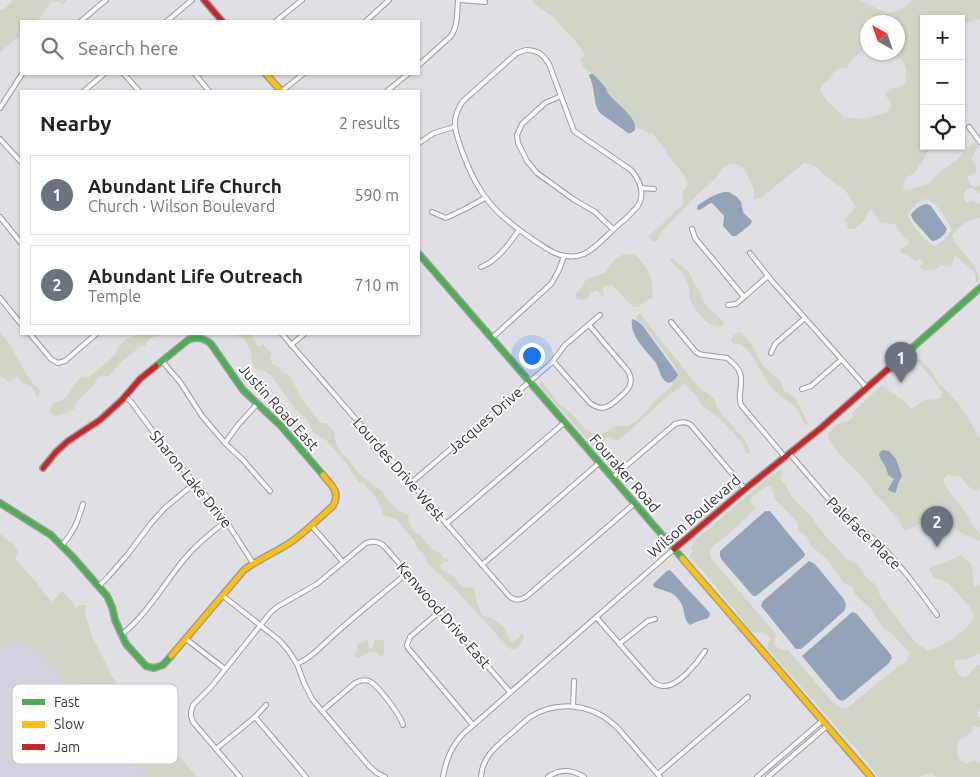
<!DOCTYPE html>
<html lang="en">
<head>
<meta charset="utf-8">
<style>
  :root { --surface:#fff; --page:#f6f6f6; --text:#222; --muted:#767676; --line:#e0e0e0; --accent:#6f6f73 }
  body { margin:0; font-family:Ubuntu,sans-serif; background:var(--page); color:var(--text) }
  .controls { position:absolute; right:15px; top:15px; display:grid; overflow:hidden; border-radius:0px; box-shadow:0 1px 4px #0004 }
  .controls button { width:45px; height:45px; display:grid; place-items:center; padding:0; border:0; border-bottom:1px solid var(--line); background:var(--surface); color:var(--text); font:25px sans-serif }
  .compass { position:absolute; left:860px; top:15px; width:45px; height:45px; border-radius:50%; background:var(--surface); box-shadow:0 1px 4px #0004; rotate:320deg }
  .you { position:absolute; left:531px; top:355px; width:18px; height:18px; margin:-12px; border:4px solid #fff; border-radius:50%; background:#1a73e8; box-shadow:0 0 0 8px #1a73e833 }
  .badge { display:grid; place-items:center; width:32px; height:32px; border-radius:50%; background:var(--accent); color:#fff; font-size:16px; font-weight:700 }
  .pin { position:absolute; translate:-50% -41px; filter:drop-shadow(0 1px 2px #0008) }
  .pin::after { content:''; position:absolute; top:26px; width:18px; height:15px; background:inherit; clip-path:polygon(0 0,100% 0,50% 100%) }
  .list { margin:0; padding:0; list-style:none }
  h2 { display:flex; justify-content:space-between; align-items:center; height:65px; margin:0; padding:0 20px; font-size:21px }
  h2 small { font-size:16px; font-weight:400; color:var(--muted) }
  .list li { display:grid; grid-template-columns:32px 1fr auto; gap:15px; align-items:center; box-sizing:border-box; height:80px; margin:0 10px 10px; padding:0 10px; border:1px solid var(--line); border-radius:0px }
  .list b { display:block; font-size:19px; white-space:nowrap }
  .list p { margin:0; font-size:16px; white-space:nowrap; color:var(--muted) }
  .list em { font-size:16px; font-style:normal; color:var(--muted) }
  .icon { flex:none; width:28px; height:28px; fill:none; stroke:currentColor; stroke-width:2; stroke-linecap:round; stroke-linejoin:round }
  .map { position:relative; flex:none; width:980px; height:777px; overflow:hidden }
  .search { position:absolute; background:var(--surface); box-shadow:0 1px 4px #0004; left:20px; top:20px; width:400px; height:55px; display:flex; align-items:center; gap:12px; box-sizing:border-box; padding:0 18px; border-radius:0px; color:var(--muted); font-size:19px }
  .panel { position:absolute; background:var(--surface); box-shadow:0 1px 4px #0004; left:20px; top:90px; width:400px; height:245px; border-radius:0px }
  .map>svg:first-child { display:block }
  .built { fill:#d2d3de }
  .green { fill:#d0d5c5; fill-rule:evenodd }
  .water { fill:#93a4b8 }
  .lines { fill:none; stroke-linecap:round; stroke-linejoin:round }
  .street-casing { stroke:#9c9ca0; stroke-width:6 }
  .fast-casing { stroke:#9c9ca0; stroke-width:8 }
  .slow-casing { stroke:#9c9ca0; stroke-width:8 }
  .jam-casing { stroke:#9c9ca0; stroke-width:8 }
  .street { stroke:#fafafb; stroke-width:4 }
  .fast { stroke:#4caf50; stroke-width:5 }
  .slow { stroke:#ffc107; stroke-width:5 }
  .jam { stroke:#c62828; stroke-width:5 }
  .labels { text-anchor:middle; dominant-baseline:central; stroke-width:4; stroke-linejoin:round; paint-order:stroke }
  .street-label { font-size:15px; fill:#323336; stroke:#fff }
  .key { fill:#fff; stroke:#c2c2c3; stroke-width:1 }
  .key-label { font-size:14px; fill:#323336 }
</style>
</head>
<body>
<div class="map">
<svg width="980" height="777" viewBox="0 0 980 777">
  <rect width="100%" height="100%" fill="#dfdfe4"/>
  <path class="built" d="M0,551L195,777H0Z"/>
  <g class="green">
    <path d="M12,0H67L63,4L58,2H51C37,18 47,21 21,21V35L0,52V10H3L11,3Z"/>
    <path d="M532,0H859C884,11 891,22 913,0H980V19L963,23L961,26V19H924V78L922,79L924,82V146H930C927,155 921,164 915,172C910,178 906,172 903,186L905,190C907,190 926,185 928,184C932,181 935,176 939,173C945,168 952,164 958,159C963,153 968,147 974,142L977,143L978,147L971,158L977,169L976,172L968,176C967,182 970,185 976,187L980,184V193L971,188C963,190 961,199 968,203L973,201L980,204V218C969,218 958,227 952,236C958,252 979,263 979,281L975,283L976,277L974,272L955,255L951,268L940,265L936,269L924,270L922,269L920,266L924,262L921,259L915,261L908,255L900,252L901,248L907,246L909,241L903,237L895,224L881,223L871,208L864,220L855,229H849L844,220L856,207L845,190L824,175L816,166L804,163L762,197L754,200V189L744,168L737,164H729L722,169L716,178L696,196L662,231L656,242L652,241L649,236L684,203L682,192C686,189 688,187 687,182C685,174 678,168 673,162C666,153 661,142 652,133C647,133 641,130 637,127C634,125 632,118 629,114C623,107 615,101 609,94C604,88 601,81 595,76C588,71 582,68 580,59L585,55C580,45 572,38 565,30C560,25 556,20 551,15C544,10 537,8 532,0ZM868,22H898L897,57C908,62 907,72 905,83C902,85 899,87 896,88C890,88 889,88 885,94L892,105L887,113L860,119L844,117L827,101L820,91L821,86L829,79L836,69L848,68L849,62L867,46ZM925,199C937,201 946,219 952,229C948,237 943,242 934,246C923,239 913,227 907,214L918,202Z"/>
    <path d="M624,254L635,255C647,266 655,280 652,297L638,307H633L612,285L602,286L604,295L602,297L598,291H594L590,293L587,299L582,300L577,299L575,294L583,286L584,282L589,278L605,273L614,260Z"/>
    <path d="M672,258L689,272L693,282L700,292L702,300L709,309L717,315L724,322L722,326H717L707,323L695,309L690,300L689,286L683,273L670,261Z"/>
    <path d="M640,313C652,330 666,346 679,363C689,376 699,390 714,398C715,399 716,405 717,406C723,421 748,436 750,453H746L743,444L720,418L702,406L697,397L685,384C660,399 641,423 617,441L612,438L607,437L601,444L595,448L539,385L540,382H543C547,388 552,395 557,401C561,406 567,409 572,414C584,427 586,437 607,432C613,422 623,429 632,424C643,418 649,406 657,398C662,394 668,390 673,385L672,382L676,379L678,375L675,366L671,361L650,333L640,322L637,321V316Z"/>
    <path d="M0,332C3,337 7,341 10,345C20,361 25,378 40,390L39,396H37L32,387L22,382L17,376L15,379L8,382L6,379L0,377Z"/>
    <path d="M738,332H741L751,343L757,354L760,361L765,368L780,380L784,391L795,398L808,423L805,426L799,412L793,405L777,393L770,386L750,353L743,346L739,343L734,345L731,341L733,336Z"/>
    <path d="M137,334H163L150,338L145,346H141L122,361L108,377L102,375L97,378L95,384L77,401L74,409L64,414L55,416L49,412L53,403C68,402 71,387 80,378L89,377L114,356L119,346L125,340Z"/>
    <path d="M231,334H251L258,347L261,345L263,344L268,350L272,352L270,357L272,364L279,367L281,372L286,373L291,378L302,399L320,423H325L334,431L336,444L341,453L349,460L359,474L366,479L383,492L388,501L397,510L408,515L410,525L414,532L419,534L433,550L440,553C442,557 444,559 449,558V561L442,563L440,566L441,570C447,571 449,575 455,577L459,584L466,588L472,587L475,590C474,596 479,610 483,616C492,617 496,622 503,626L509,639L511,642L515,641L522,634L524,636L523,639L517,649H510L454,588L427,563L423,553L417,548L414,540L396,519L383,515C381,509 380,503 376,498C373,493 368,489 365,484L359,482L352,473L348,465L326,440L313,432L306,418L295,409L271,375L264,371C250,372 253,359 250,350C248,345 246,342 243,338Z"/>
    <path d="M920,359L932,372L937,381L956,401L967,416L980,439V488L977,491L970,488L960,476L947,475L943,480C946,491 960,503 966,514C971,521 974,528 980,534V541L962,533L951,526L948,513L942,504C933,512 916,530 904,530C897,515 885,505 875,493C869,486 865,480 860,474C851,465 828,446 828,434C835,427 839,421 849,421L853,417L852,413L881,386L884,387L896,396L902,399L911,408C917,407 921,401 927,400C932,399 935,400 941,398L942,392L931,377L916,360Z"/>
    <path d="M780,470L782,471L780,479L786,485L789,493L800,506L812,517L821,531L846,558L858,565L866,577L877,586L880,596L915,642L928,651C941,647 971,630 974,616L969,606L950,585L943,580L934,578L929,570L933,566L942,564L961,555L972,565L974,587L980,584V652C972,658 966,660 956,660C952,667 957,672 962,677H967C971,672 974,666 980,665V707L977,712L978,717H980V727L973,726L972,731L965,737L959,740C956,750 955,760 966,764L975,760L980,763V777H936L931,772L919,777H878L860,753L847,739L768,649V644L771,639C765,632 761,632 753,633L708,577L690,557V554L693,552L692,549L690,548L696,540L770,476ZM771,485L775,500C778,502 795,519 797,522C798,524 798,529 798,531L803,533L807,537L810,545L827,559L834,570L845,584L852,587L855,594L871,609L883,628L890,632L909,652L907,662L900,665L847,708H841L833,703L788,650L780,649L774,645L776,634L711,558L710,552L713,546L729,534L756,508L754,505L750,503V499L765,487Z"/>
    <path d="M0,534L13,544L18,552L15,559L36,582L51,602L58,596L62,591L73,603L76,608L81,605H86L85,614L93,639L102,655L111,676L197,777H149L96,715L41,653L29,643L15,641L0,649Z"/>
    <path d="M368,640L369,648H373L374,640H383L385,648L383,656H380L377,652H370L357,658L354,656L357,650V645Z"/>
  </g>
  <g class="water">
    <path d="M591,74H593C597,78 601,82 604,86C607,89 605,90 608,93C615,103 638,117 635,130L631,133H628L600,113C594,105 595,97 593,88C593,83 590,79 589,75Z"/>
    <path d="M724,192H729L737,197L741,202L743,212L752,221L751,224L736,236H732L723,226L724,216L712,203C707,204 704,208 699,210L697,209L698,205C706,200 714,194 724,192Z"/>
    <path d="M927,204L931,206L947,229C945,235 938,241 932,241L913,220L911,215C914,209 921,205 927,204Z"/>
    <path d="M632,319L637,321L643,326L677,373L678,375C675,380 673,382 668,383C660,379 660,370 656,363C647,351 629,336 632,319Z"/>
    <path d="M882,450L889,451L896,459L902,476L898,484L896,492L895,493L890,491L888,489L894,479L888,475C887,464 880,462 879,454Z"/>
    <path d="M765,511H770L805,554L804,557L756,596H753L722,560L720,556V551Z"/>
    <path d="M809,561L815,564L842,597C846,602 847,605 844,611L807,644L801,649H796L761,606L763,601Z"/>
    <path d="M670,570L709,612L710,615L708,618L696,622L690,625C682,619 686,608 679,600C673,591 663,591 654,587L653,584L655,582L667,571Z"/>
    <path d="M852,612L856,613L891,655L892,658L889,663L846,699L842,701L838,699L802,656Z"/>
  </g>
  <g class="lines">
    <defs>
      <g id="street">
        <path d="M460,0L485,2"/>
        <path d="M81,21L106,0"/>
        <path d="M167,21L192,0"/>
        <path d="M276,21L302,0"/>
        <path d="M366,21L389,0"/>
        <path d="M526,50C537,50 543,54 549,64L574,131L631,170C638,178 643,188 641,198C640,203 637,208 633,211C628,218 620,223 614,229C605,237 595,249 584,254C579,256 572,257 566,256C554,255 545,247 535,241C496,215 478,196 462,151C455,131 450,120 463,101L517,53Z"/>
        <path d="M419,65L451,36C458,26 457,12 458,0"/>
        <path d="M124,74L139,91"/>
        <path d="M195,74L209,91"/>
        <path d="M84,91L104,74"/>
        <path d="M282,91L303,74"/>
        <path d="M387,91L408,74"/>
        <path d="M561,96L545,103L522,124L517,135L518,143L527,161L537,173L573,199L595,212L613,229"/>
        <path d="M0,108L22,74"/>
        <path d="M969,127L980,142"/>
        <path d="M0,139L21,162"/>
        <path d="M419,143L434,133L454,127"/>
        <path d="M641,188L654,189"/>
        <path d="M432,212L446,218L465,209L485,198"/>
        <path d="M0,217L21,243"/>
        <path d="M692,229L695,238L744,297"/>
        <path d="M750,253L772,281L867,388"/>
        <path d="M481,267C497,261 509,244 519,230"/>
        <path d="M0,298L21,324"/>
        <path d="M728,305L736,304L768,276"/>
        <path d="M671,322L695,351L699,354L704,355L727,358C732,362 738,367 740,373C744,383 737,395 741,405L784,456"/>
        <path d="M30,334L51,359L58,363L65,361L96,334"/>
        <path d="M282,334L510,597C516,601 520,600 526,597L634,504"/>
        <path d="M492,338L551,284L559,270L564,256"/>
        <path d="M291,345L304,334"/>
        <path d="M771,353L775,344L805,318"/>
        <path d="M162,361L180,382L202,416L225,443L243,460L270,491"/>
        <path d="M553,361L590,403C602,412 609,407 619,398C628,390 635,384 628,371L589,325"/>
        <path d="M802,389L811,386L841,360"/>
        <path d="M125,396L132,403L168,452L213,504L226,521L253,563"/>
        <path d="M225,443L238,425L258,403"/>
        <path d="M789,453L844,517C855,526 868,533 878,543C900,564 919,590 937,615"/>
        <path d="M612,478L675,424C681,422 686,421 691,425L745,489"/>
        <path d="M411,483L548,366L553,361L565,345L600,315"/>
        <path d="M446,524L564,423"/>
        <path d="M311,525L343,562"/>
        <path d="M62,545C75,530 77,523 83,504"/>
        <path d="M482,565L599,463"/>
        <path d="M99,586L108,577L128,554L152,522L166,507L195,483"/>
        <path d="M222,595L279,640L288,650L297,664L304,683L312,699L369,766L377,773L385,777"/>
        <path d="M440,611L410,637L407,645L408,648L473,725"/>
        <path d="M596,617L653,682C656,684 660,686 664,686C678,687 698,662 705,651"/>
        <path d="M121,635C148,614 164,583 186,557C198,543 212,532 226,521"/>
        <path d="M186,639L225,669"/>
        <path d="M619,644L648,621L655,619"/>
        <path d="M297,664C313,657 323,644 336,633C359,612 384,593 407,573"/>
        <path d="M573,706L574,681"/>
        <path d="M322,711L355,683C361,680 366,679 371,682C379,687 401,716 403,725"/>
        <path d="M255,717L306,777"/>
        <path d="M216,749L255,717L266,705"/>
        <path d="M658,774L748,697"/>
        <path d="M240,777L193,722L191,716V712L193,705L211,687L271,612L277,607L317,584L366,543C374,541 379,541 385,547L510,692"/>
        <path d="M443,777C446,760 451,747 463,734L674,549"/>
        <path d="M481,777C482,756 498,745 513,732C518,727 524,722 530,717C556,701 589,703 612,723C619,728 624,736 630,742C640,754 650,765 660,777"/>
        <path d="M548,777C559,769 572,769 584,777"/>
        <path d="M757,777L822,721"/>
        <path d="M768,777L827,726"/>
      </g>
      <g id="fast">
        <path d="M419,254L682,558"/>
        <path d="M156,366L188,340C197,336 204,338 211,344L243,390L281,426L323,475"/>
        <path d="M887,370L980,288"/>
        <path d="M0,503L51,535L72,556L107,596L112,607L115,620L126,644L146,666L154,668L163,665L171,656"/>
      </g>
      <g id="slow">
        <path d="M266,74L281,91"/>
        <path d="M682,558L871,777"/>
        <path d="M171,656L244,570C257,560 274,553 288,544C304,534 319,518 333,506C341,492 331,485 323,475"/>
      </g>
      <g id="jam">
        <path d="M204,0L222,21"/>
        <path d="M43,468L56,452L68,441L100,420L122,400L140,379L156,366"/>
        <path d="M674,549L745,489L821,428L887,370"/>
      </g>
    </defs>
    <use href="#street" class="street-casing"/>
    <use href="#fast" class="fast-casing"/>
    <use href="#slow" class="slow-casing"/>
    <use href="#jam" class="jam-casing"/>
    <use href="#street" class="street"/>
    <use href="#fast" class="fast"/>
    <use href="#slow" class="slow"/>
    <use href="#jam" class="jam"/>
  </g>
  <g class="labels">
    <g class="street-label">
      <text transform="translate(279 407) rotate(48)">Justin Road East</text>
      <text transform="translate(485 420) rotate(-41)">Jacques Drive</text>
      <text transform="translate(399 469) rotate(49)">Lourdes Drive West</text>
      <text transform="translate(625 473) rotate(49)">Fouraker Road</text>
      <text transform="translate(191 479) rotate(51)">Sharon Lake Drive</text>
      <text transform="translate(694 516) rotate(-41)">Wilson Boulevard</text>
      <text transform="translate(864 533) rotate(44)">Paleface Place</text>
      <text transform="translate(444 615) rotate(49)">Kenwood Drive East</text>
    </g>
  </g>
  <rect x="12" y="684" width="166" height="80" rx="8" class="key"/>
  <rect x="22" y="699" width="23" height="6" fill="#4caf50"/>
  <rect x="22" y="721" width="23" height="7" fill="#ffc107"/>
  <rect x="22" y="744" width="23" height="6" fill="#c62828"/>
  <g class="key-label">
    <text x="54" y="707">Fast</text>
    <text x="54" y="729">Slow</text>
    <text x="54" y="752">Jam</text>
  </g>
</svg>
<div class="controls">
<button>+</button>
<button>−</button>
<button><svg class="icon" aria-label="locate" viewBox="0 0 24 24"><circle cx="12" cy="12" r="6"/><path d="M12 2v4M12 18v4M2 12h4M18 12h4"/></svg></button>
</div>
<svg class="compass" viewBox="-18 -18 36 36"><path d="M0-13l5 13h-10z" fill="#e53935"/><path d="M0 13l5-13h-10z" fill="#767676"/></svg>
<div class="you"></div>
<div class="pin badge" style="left:901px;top:383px;background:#6b7280">1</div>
<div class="pin badge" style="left:937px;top:547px;background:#6b7280">2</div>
<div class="search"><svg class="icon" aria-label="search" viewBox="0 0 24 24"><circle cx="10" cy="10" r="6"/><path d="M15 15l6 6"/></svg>Search here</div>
<section class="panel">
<h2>Nearby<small>2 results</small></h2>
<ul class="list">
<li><span class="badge" style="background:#6b7280">1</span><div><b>Abundant Life Church</b><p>Church · Wilson Boulevard</p></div><em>590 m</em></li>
<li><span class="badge" style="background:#6b7280">2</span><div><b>Abundant Life Outreach</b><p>Temple</p></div><em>710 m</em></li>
</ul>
</section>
</div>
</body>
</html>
